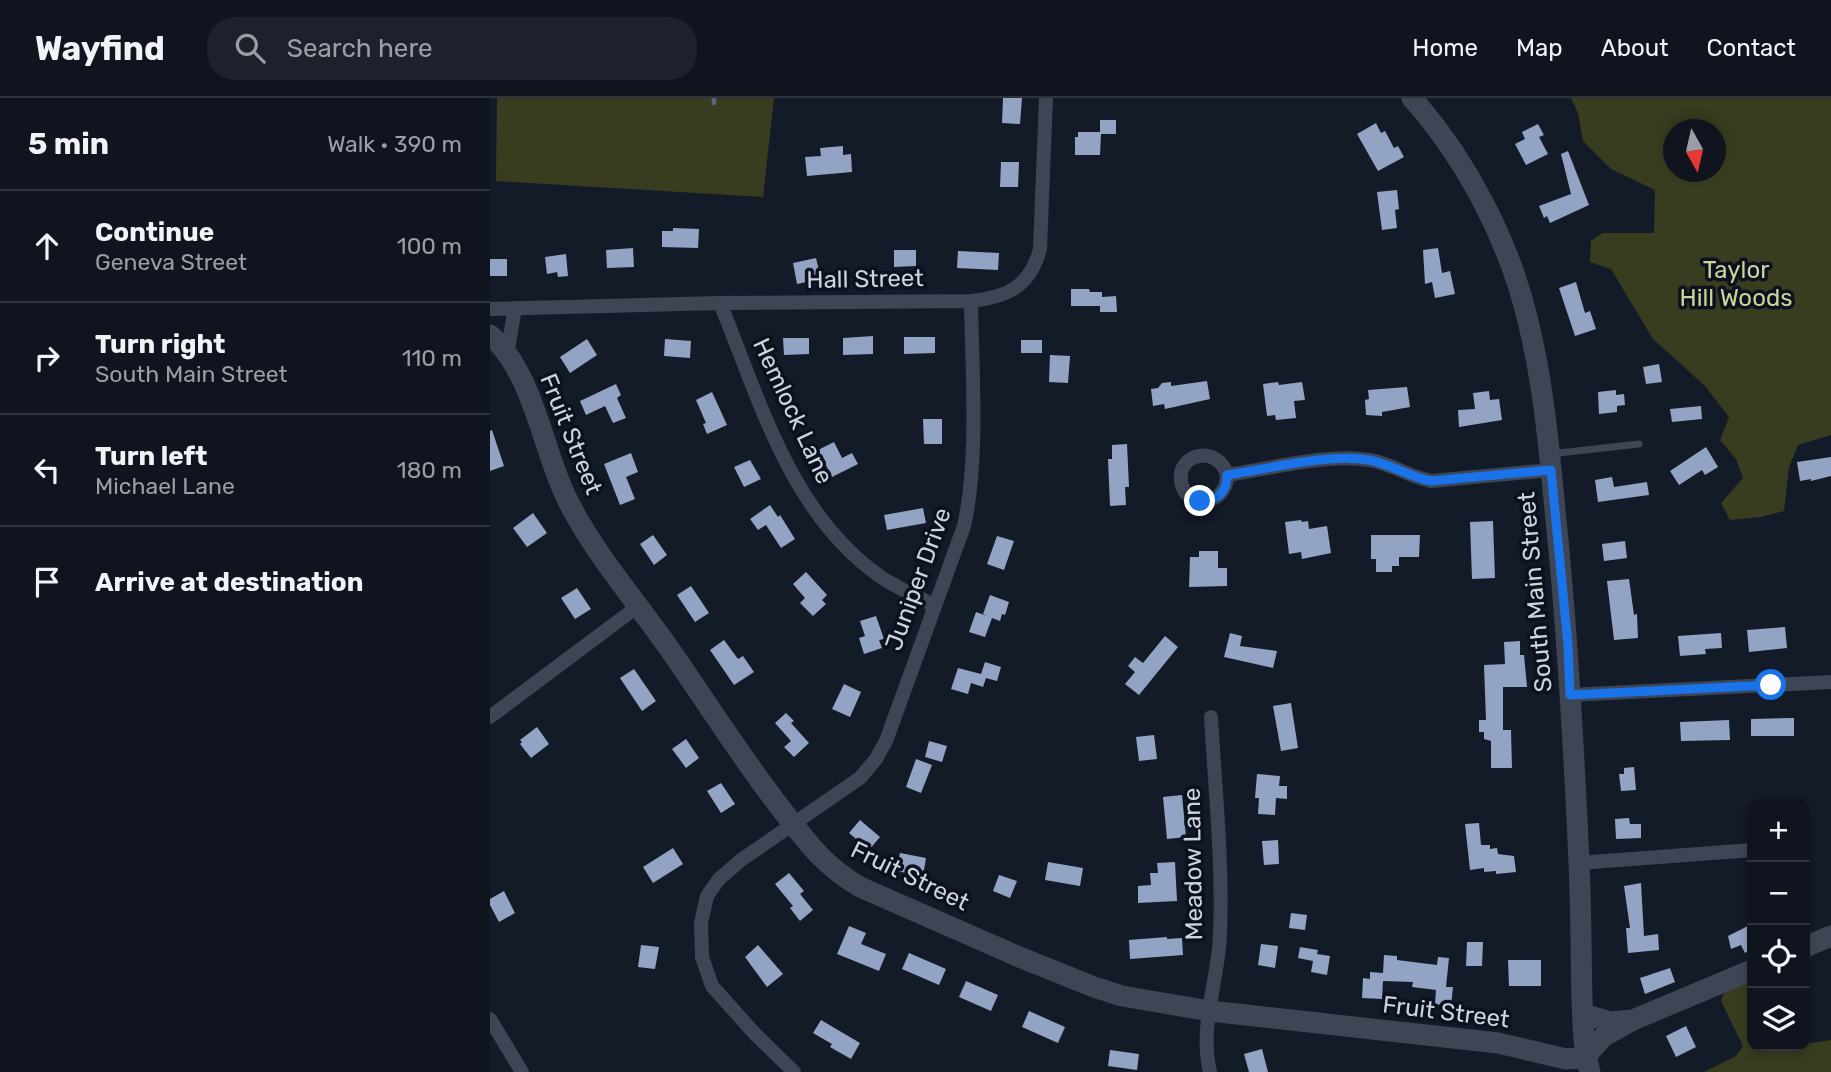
<!DOCTYPE html>
<html lang="en">
<head>
<meta charset="utf-8">
<style>
	body { margin:0; font-family:Rubik,sans-serif; background:#1d212b; color:#f1f3f6 }
	.controls { position:absolute; right:21px; bottom:21px; display:grid; overflow:hidden; border-radius:14px; box-shadow:0 4px 10px #0003 }
	.controls button { width:63px; height:63px; display:grid; place-items:center; padding:0; border:0; border-bottom:2px solid #2f333c; background:#0f141e; color:#f1f3f6; font:35px sans-serif }
	.compass { position:absolute; left:1173px; top:21px; width:63px; height:63px; border-radius:50%; background:#0f141e; box-shadow:0 4px 10px #0003; rotate:172deg }
	.stop { position:absolute; width:21px; height:21px; margin:-16px; border:5px solid #1a73e8; border-radius:50%; background:#fff }
	.stop.end { background:#1a73e8; border-color:#fff; box-shadow:0 2px 7px #0008 }
	.list { margin:0; padding:0; list-style:none }
	h2 { display:flex; justify-content:space-between; align-items:center; height:91px; margin:0; padding:0 28px; font-size:30px }
	h2 small { font-size:23px; font-weight:400; color:#9b9ea4 }
	.list li { display:grid; grid-template-columns:46px 1fr auto; gap:21px; align-items:center; box-sizing:border-box; height:112px; padding:0 28px; border-top:2px solid #2f333c }
	.list b { display:block; font-size:26px; white-space:nowrap }
	.list p { margin:0; font-size:23px; white-space:nowrap; color:#9b9ea4 }
	.list em { font-size:23px; font-style:normal; color:#9b9ea4 }
	.icon { flex:none; width:38px; height:38px; fill:none; stroke:currentColor; stroke-width:2; stroke-linecap:round; stroke-linejoin:round }
	.map { position:relative; flex:none; width:1341px; height:974px; overflow:hidden }
	header { display:flex; align-items:center; gap:42px; box-sizing:border-box; height:98px; padding:0 35px; background:#0f141e; border-bottom:2px solid #2f333c }
	header strong { font-size:33px }
	nav { display:flex; gap:38px; margin-inline-start:auto; font-size:24px }
	.search { width:490px; height:63px; background:#1d212b; display:flex; align-items:center; gap:18px; box-sizing:border-box; padding:0 24px; border-radius:28px; color:#9b9ea4; font-size:26px }
	main { display:flex }
	aside { flex:1; background:#0f141e }
	.map>svg:first-child { display:block }
</style>
</head>
<body>
<header>
<strong>Wayfind</strong>
<div class="search"><svg class="icon" aria-label="search" viewBox="0 0 24 24"><circle cx="10" cy="10" r="6"/><path d="M15 15l6 6"/></svg>Search here</div>
<nav><a>Home</a><a>Map</a><a>About</a><a>Contact</a></nav>
</header>
<main>
<aside>
<h2>5 min<small>Walk · 390 m</small></h2>
<ul class="list">
<li><svg class="icon" aria-label="ahead" viewBox="0 0 24 24"><path d="M12 20V5M6 11l6-6 6 6"/></svg><div><b>Continue</b><p>Geneva Street</p></div><em>100 m</em></li>
<li><svg class="icon" aria-label="right" viewBox="0 0 24 24"><path d="M7 20v-9h11M14 6l5 5-5 5"/></svg><div><b>Turn right</b><p>South Main Street</p></div><em>110 m</em></li>
<li><svg class="icon" aria-label="left" viewBox="0 0 24 24"><path d="M17 20v-9H6M10 6l-5 5 5 5"/></svg><div><b>Turn left</b><p>Michael Lane</p></div><em>180 m</em></li>
<li><svg class="icon" aria-label="arrive" viewBox="0 0 24 24"><path d="M6 21V4h12l-3 4 3 4H6"/></svg><div><b>Arrive at destination</b></div></li>
</ul>
</aside>
<div class="map">
<svg width="1341" height="974" viewBox="0 0 1341 974">
	<rect width="100%" height="100%" fill="#141b28"/>
	<path fill="#383d20" fill-rule="evenodd" d="M7 0H284L273 99 6 83Z
		M1081 0H1341V337L1308 347 1299 369 1294 413 1271 419 1240 422 1231 405 1253 380 1246 361 1230 342 1239 319 1215 288 1163 241 1121 171 1100 164 1101 143 1113 135H1164L1165 92 1121 71 1093 43 1088 15ZM1184 32H1226V74H1184Z
		M1262 883V948H1315V946L1341 942V974H1214L1246 958 1253 948 1231 903 1234 895Z"/>
	<g fill="none" stroke-linecap="round" stroke-linejoin="round">
		<path stroke="#566581" stroke-width="4.5" d="M224 0V5"/>
	</g>
	<path fill="#93a3c3" d="M513 0H532L530 26 512 25Z
		M610 22H626V36H611L610 57H585V39H588V34H610Z
		M886 25 891 35 895 33 904 50 908 48 914 59 888 73 867 36Z
		M1048 26 1054 37 1049 39 1058 56 1036 67 1025 46 1035 41 1032 34Z
		M353 48V57L361 56 362 74 317 78 315 59 331 58 330 50Z
		M1078 53 1099 107 1060 125 1057 118 1054 120 1049 108 1081 96 1071 56Z
		M511 64H529L528 89H510Z
		M907 92 909 111 905 112 907 130 892 132 887 94Z
		M183 130 209 131 208 150 172 149V133H183Z
		M143 150 144 169 117 170 116 152Z
		M948 150 952 175 960 173 965 196 945 200 942 184 935 186 933 152Z
		M404 152H426V168L404 169Z
		M468 153 509 155 508 172 467 170Z
		M76 156 78 178 68 179 67 174 57 176 55 159Z
		M326 160 331 181 307 186 303 165Z
		M0 161H17V178H0Z
		M1086 184 1095 215 1100 213 1106 231 1085 238 1069 190Z
		M581 191H599L600 194H612V199L626 198 627 214H610V208H581Z
		M383 238V256L353 257V240Z
		M414 239H445V255L414 256Z
		M293 240H319V256L294 257Z
		M97 241 107 257 80 275 70 259Z
		M175 241 201 243 200 260 174 258Z
		M531 242H552V255H531Z
		M560 257 580 258 578 285 559 284Z
		M1169 266 1172 284 1156 286 1153 269Z
		M717 283 720 301 675 311 674 306 663 308 661 291 668 290 672 285 681 284V288Z
		M788 284 789 287 812 284 815 302 804 303 806 320 786 322 785 317 777 318 773 286Z
		M126 286 131 297 127 300 136 320 123 325 115 308 96 317 90 303Z
		M917 289 920 309 892 314V318L876 317 875 302 879 301 878 292Z
		M1126 292V297L1134 296 1135 307 1127 308V314L1109 316 1108 294Z
		M999 293 1000 302 1009 301 1012 322 969 329 968 312 985 311 983 295Z
		M222 294 237 327 217 336 213 326 216 325 206 302Z
		M1211 308 1212 321 1182 324 1180 311Z
		M433 321H452V346H434Z
		M2 332 14 368 0 373V333Z
		M344 344 352 360 362 355 368 366 342 379 328 352Z
		M637 346 639 389H635L636 407 620 408 618 361H622V347Z
		M1216 349 1228 369 1215 377 1212 372 1189 387 1180 373Z
		M141 355 148 374 136 379 145 401 130 407 114 366Z
		M1341 359V378L1321 383V381L1310 383 1307 364Z
		M260 362 271 381 254 389 244 369Z
		M1122 379 1124 389 1157 384 1159 397 1108 404 1105 382Z
		M280 407 288 419 290 417 305 441 291 450 276 427 268 432 260 421Z
		M433 410 436 425 397 432 394 417Z
		M43 415 57 435 37 449 23 430Z
		M811 422 812 424 818 423 819 431 837 428 841 455 812 461 811 454 799 456 795 424Z
		M1003 423 1005 480 982 481 980 424Z
		M163 437 177 457 164 467 150 446Z
		M881 437H930L929 459H909V468H902V474H886V461H881Z
		M507 438 524 443 514 472 497 466Z
		M1135 443 1137 460 1114 463 1112 446Z
		M709 453H728V470H737V488L699 489 700 459H709Z
		M316 474 337 497 332 502 336 506 323 518 310 505 315 500 303 486Z
		M1139 481 1144 517 1147 516 1148 540 1124 542 1117 483Z
		M201 488 219 515 205 524 187 497Z
		M87 490 101 511 85 521 71 500Z
		M500 497 519 504 515 517 512 516 510 523 502 520 495 539 479 534 486 514 497 518 493 516Z
		M386 518 394 541 389 542 392 550 374 556 369 540 375 538 370 523Z
		M1295 529 1297 550 1259 554 1257 532Z
		M740 535 752 538 750 548 787 553 783 570 734 559Z
		M1231 535 1232 550 1215 551 1216 556 1190 558 1188 538Z
		M675 538 688 549 649 597 635 586 645 574 638 568 645 559 653 565Z
		M234 542 248 561 253 558 264 574 244 587 220 552Z
		M1030 543V557H1034L1037 589H1013V632H1021L1022 670H1001V643L994 641V634H989V622H996L994 567 1015 566 1014 544Z
		M495 564 511 569 507 583 496 580 493 589 481 585 478 596 461 591 468 570 491 576Z
		M144 571 166 603 152 613 130 580Z
		M354 586 371 594 360 619 342 611Z
		M801 605 808 650 791 653 783 608Z
		M296 615 304 623 301 625 319 645 304 659 294 649 301 643 285 625Z
		M1304 620V638H1261V621Z
		M1239 622 1240 642 1191 643 1190 624Z
		M47 629 59 646 41 660 30 646 32 644 30 642Z
		M664 637 667 661 649 663 646 639Z
		M196 641 209 660 196 670 182 651Z
		M439 643 457 648 452 664 435 659Z
		M426 661 442 667 431 695 416 689Z
		M1144 669 1146 692 1131 693 1129 676H1134V670Z
		M767 676 790 678 789 688H797V701L786 700 785 717 768 716 769 700H765Z
		M231 685 245 706 231 715 217 693Z
		M692 697 696 739 677 741 673 699Z
		M1139 720 1140 726H1151V740L1126 741 1125 721Z
		M370 722 390 739 379 752 359 735Z
		M989 725 991 747H1000V751L1007 750 1008 756 1024 758 1026 774 1006 776V773L994 774V770L980 772 975 726Z
		M788 742 789 766 774 767 772 743Z
		M183 750 193 766 163 785 153 769Z
		M410 755 436 760 433 778 406 773Z
		M558 764 593 770 590 788 555 782Z
		M685 764 687 803 648 805V788L661 787 660 775H668L667 765Z
		M299 775 314 793 310 796 323 812 310 823 300 810 303 808 285 786Z
		M509 777 527 783 520 800 503 793Z
		M1151 785 1154 838 1168 836 1169 852 1138 855 1136 830H1140L1134 788Z
		M14 793 25 815 9 824 0 807V801Z
		M801 815 817 817 815 832 799 830Z
		M1262 826V851L1255 855 1251 847 1241 851 1238 838Z
		M359 828 376 835 371 846 396 856 389 873 347 856Z
		M677 839V841L692 840 693 857 640 861 639 842Z
		M977 844H993L992 868H976Z
		M771 846 788 848 785 870 768 867Z
		M151 847 169 849 165 871 148 869Z
		M268 847 293 876 277 889 255 859Z
		M810 849 828 852 827 856 840 858 837 877 821 874 823 863 808 860Z
		M419 855 456 871 449 887 412 871Z
		M894 857 907 858V862L947 867 948 859 959 860 956 889H963L961 908 945 906 946 892 922 889 923 884 893 883 892 901 872 900 873 880 880 881V874L893 875Z
		M1018 862H1051V888H1019Z
		M1180 870 1185 884 1155 896 1150 880Z
		M476 883 508 897 501 913 469 899Z
		M539 913 575 929 568 945 532 929Z
		M331 922 370 945 361 961 340 949 342 946 323 935Z
		M1196 928 1206 949 1186 959 1176 938Z
		M772 951 778 974H759L754 956Z
		M620 952 649 956 647 972 618 968Z"/>
	<g fill="none" stroke-linecap="round" stroke-linejoin="round">
		<path stroke="#3e4655" stroke-width="7" d="M1060 356 1149 346"/>
		<path stroke="#3e4655" stroke-width="14" d="M230 205C270 302 300 416 391 479 407 490 426 498 443 507
			M0 211 230 205 481 203C517 199 540 189 550 151L556 0
			M17 257 25 210
			M737 377C729 347 687 354 691 383 695 412 737 409 737 377 779 371 838 355 879 362 901 365 919 379 941 383L1061 372
			M1080 597 1341 584
			M0 619 147 509
			M1089 765 1262 752
			M0 921 32 974
			M304 974 265 936 222 888 212 859 211 825 217 798 229 781 251 762 370 680 386 661 396 643 474 428C489 360 482 274 481 203
			M720 974C709 929 728 883 730 837 733 764 725 691 721 619"/>
		<path stroke="#3e4655" stroke-width="21" d="M922 0C977 62 1019 143 1038 223 1055 292 1060 362 1067 432 1078 542 1084 653 1089 764 1091 809 1091 855 1092 901 1093 926 1093 950 1100 974
			M0 237C43 274 52 349 76 399 104 456 147 504 183 556 219 608 253 662 292 712 318 745 333 767 370 789L527 858 604 889 632 898 720 913 1008 945 1076 961 1095 959
			M1315 849 1341 838
			M1093 916 1121 924 1143 922 1114 938 1095 959
			M1143 922 1262 872"/>
	</g>
	<g fill="none" stroke-linecap="round" stroke-linejoin="round">
		<path stroke="#1a73e8" stroke-width="9" d="M710 403C727 404 737 394 737 377 779 371 838 355 879 362 901 366 919 379 941 383L1061 372 1078 547 1080 597 1281 587"/>
	</g>
	<g text-anchor="middle" stroke-width="7" stroke-linejoin="round" paint-order="stroke">
		<g font-size="24" fill="#cad498" stroke="#0b111e">
			<text x="1246" y="180">Taylor<tspan x="1246" dy="28">Hill Woods</tspan></text>
		</g>
		<g font-size="24" fill="#ced3dd" stroke="#0b111e">
			<text transform="translate(375 181) rotate(-1)" y="8">Hall Street</text>
			<text transform="translate(303 313) rotate(65)" y="8">Hemlock Lane</text>
			<text transform="translate(81 336) rotate(68)" y="8">Fruit Street</text>
			<text transform="translate(428 481) rotate(-70)" y="8">Juniper Drive</text>
			<text transform="translate(1045 494) rotate(-95)" y="8">South Main Street</text>
			<text transform="translate(703 766) rotate(-91)" y="8">Meadow Lane</text>
			<text transform="translate(420 778) rotate(26)" y="8">Fruit Street</text>
			<text transform="translate(956 914) rotate(7)" y="8">Fruit Street</text>
		</g>
	</g>
</svg>
<div class="controls">
<button>+</button>
<button>−</button>
<button><svg class="icon" aria-label="locate" viewBox="0 0 24 24"><circle cx="12" cy="12" r="6"/><path d="M12 2v4M12 18v4M2 12h4M18 12h4"/></svg></button>
<button><svg class="icon" aria-label="layers" viewBox="0 0 24 24"><path d="M12 4l9 5-9 5-9-5zM3 14l9 5 9-5"/></svg></button>
</div>
<svg class="compass" viewBox="-18 -18 36 36"><path d="M0-13l5 13h-10z" fill="#e53935"/><path d="M0 13l5-13h-10z" fill="#9b9ea4"/></svg>
<div class="stop" style="left:1281px;top:587px"></div>
<div class="stop end" style="left:710px;top:403px"></div>
</div>
</main>
</body>
</html>
